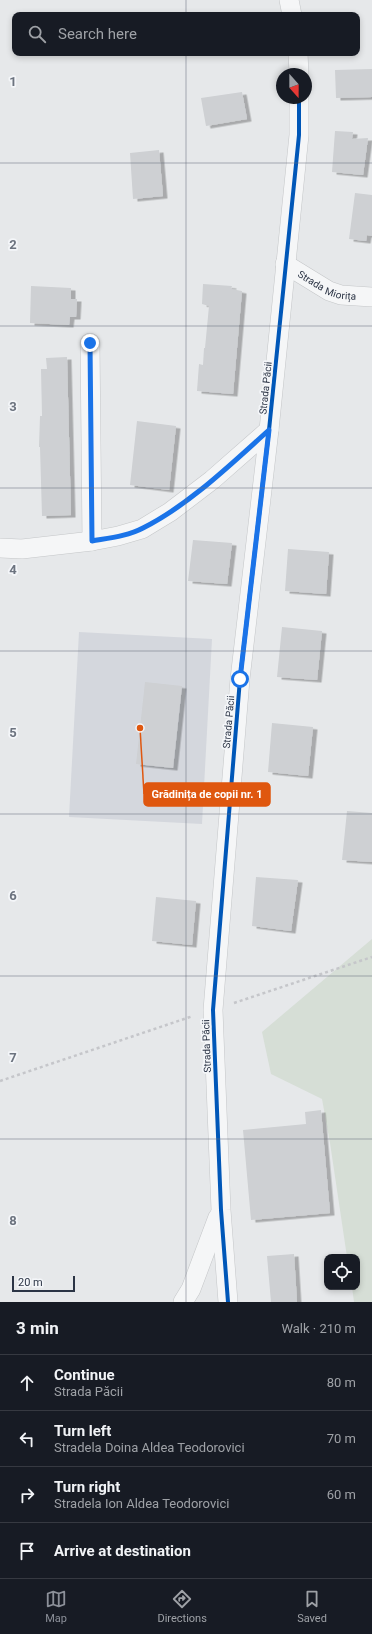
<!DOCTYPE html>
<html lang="en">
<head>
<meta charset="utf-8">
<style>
	body { margin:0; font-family:Roboto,sans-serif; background:#242831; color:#f1f3f6 }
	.controls { position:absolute; right:12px; bottom:12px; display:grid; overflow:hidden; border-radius:8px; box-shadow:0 2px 6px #0003 }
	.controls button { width:36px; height:36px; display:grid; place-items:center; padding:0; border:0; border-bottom:1px solid #363941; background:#171b24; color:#f1f3f6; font:20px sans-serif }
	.compass { position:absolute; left:276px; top:68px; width:36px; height:36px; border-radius:50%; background:#171b24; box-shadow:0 2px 6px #0003; rotate:159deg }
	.scale { position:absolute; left:12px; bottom:10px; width:63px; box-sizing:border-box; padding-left:4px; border:2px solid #2b3445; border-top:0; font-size:11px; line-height:14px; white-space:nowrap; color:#2b3445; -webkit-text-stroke:3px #f4f6f9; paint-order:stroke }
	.stop { position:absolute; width:12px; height:12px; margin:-9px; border:3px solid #1a73e8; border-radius:50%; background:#fff }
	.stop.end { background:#1a73e8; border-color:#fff; box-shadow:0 1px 4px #0008 }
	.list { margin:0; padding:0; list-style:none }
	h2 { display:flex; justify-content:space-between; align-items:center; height:52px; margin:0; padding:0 16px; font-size:17px }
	h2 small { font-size:13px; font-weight:400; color:#9ea1a6 }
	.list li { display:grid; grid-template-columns:26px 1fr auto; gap:12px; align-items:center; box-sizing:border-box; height:56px; padding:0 16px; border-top:1px solid #363941 }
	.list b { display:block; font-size:15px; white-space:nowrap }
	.list p { margin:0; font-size:13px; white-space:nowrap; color:#9ea1a6 }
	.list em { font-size:13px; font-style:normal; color:#9ea1a6 }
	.icon { flex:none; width:22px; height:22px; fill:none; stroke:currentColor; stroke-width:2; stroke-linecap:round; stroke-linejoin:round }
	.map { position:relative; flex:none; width:372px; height:1302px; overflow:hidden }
	.search { position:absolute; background:#171b24; box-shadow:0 2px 6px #0003; left:12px; right:12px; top:12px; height:44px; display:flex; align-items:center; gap:10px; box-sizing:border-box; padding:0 14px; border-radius:8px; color:#9ea1a6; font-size:15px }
	.sheet { height:276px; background:#171b24 }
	nav { display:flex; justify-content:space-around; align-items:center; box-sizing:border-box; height:56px; border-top:1px solid #363941; background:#171b24; font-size:11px; color:#9ea1a6 }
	nav a { display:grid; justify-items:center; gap:2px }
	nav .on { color:#8c9099 }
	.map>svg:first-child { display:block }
</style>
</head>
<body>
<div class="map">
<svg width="372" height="1302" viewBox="0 0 372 1302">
	<defs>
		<filter id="shadow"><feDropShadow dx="4.5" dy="2.5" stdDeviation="0" flood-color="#0004"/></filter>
	</defs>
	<rect width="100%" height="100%" fill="#e6e8ea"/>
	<path fill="#d4d7dd" d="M79 632 212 639 202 824 69 817Z"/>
	<path fill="#d6ded6" d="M372 939V1302H354L352 1287H357V1257H347L330 1143 322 1099 271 1074 262 1032Z"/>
	<path fill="#ced0d3" filter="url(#shadow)" d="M372 69V97L336 98 335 70Z
		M242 92 247 119 206 126 201 98Z
		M335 131 353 132 352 139 368 138 363 175 332 172Z
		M159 150 163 196 133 199 130 153Z
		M355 193 372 195V236L367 235 366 241 349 239Z
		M203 284 232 286 231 289 242 291 233 394 197 391 199 364 203 365 204 348H205L209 306 202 304Z
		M31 286 71 288V299H77L76 317H70L69 325 30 323Z
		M67 357 71 515 42 516 40 447H39L40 416H42L41 369H47L46 358Z
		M137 421 176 426 169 490 130 485Z
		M193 540 232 543 227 584 188 581Z
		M288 549 329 552 326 594 285 591Z
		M282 627 322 631 317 680 277 677Z
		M145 682 182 686 173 768 136 764Z
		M272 723 313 727 308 776 268 772Z
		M347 811 372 813V862L342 860Z
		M256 877 298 880 291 931 252 926Z
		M156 897 196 901 192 945 152 941Z
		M321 1110 330 1213 251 1220 243 1130 306 1124 305 1112Z
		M294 1254 297 1302H271L267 1256Z"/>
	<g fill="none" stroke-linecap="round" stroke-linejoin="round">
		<g stroke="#c4c6c8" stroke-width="20">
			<g id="street">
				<path d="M289 0 292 15"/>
				<path d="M298 53 299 74"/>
				<path id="s1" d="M285 264 329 291 341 295 372 297"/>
				<path d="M90 343 92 541"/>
				<path d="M0 548 22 549 92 541 118 536 142 529 170 512 212 480 269 430"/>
				<path d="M183 1302 191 1289 218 1217"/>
				<path d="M228 1302 221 1210 213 1010 240 679 269 430 299 135V98"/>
			</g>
		</g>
		<path stroke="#c5c6ca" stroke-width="2.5" stroke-dasharray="3 3" stroke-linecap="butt" d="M234 1003 372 957
			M0 1081 193 1016"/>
		<use href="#street" stroke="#f5f6f7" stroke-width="19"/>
		<g stroke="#f4f6f9" stroke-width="6">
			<path id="cycleway" d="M228 1302 221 1210 213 1010 240 679 269 430 299 135V98"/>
		</g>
		<use href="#cycleway" stroke="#0057b8" stroke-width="4"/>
	</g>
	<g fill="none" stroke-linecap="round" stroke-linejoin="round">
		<path stroke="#1a73e8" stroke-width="5" d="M90 343 92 541C109 538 128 536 143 528 189 505 231 464 269 430L240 679"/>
	</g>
	<path fill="none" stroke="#6c737f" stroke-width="1" stroke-opacity="0.55" d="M186 0V15M186 53V1302M0 163H372M0 326H372M0 488H372M0 651H372M0 814H372M0 976H372M0 1139H372"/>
	<g text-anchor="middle" stroke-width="3.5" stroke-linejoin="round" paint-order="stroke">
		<g font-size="10" fill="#2b3445" stroke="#f4f6f9">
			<text dy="4" stroke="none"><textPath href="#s1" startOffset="48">Strada Miorița</textPath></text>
			<text transform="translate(265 388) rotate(-84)" y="4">Strada Păcii</text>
			<text transform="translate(228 722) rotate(-85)" y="4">Strada Păcii</text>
			<text transform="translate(206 1046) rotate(-92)" y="4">Strada Păcii</text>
		</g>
	</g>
	<g font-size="13" text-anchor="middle" font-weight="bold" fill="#6c737f" stroke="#f4f6f9" stroke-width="3.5" stroke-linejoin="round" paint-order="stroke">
		<text x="13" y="86">1</text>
		<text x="13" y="249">2</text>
		<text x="13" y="411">3</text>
		<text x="13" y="574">4</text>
		<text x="13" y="737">5</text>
		<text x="13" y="900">6</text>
		<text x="13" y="1062">7</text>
		<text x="13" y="1225">8</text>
	</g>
	<path fill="none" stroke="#df570f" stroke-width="1.5" d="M140 728L144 794"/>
	<circle fill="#df570f" stroke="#f4f6f9" stroke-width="1.5" cx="140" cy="728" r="4"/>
	<rect fill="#df570f" stroke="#df570f" stroke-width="1.5" x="144" y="783" width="126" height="23" rx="4"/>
	<g font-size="11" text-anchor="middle" font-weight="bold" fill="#fff">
		<text x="207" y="798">Grădinița de copii nr. 1</text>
	</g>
</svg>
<div class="controls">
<button><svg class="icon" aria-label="locate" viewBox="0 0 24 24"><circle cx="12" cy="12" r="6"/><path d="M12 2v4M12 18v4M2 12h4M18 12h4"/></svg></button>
</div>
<svg class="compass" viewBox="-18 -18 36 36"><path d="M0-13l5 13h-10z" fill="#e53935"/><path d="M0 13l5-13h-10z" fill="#9ea1a6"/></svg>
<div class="scale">20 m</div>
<div class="stop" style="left:240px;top:679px"></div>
<div class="stop end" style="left:90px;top:343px"></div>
<div class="search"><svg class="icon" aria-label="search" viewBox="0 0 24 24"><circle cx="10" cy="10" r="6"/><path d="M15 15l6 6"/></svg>Search here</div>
</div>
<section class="sheet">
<h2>3 min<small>Walk · 210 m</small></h2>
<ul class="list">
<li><svg class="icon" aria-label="ahead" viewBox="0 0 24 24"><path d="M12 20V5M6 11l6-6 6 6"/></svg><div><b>Continue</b><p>Strada Păcii</p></div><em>80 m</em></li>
<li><svg class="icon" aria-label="left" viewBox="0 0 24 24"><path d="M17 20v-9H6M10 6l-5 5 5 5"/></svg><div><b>Turn left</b><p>Stradela Doina Aldea Teodorovici</p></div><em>70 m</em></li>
<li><svg class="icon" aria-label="right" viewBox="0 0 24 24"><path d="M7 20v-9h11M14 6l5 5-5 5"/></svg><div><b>Turn right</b><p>Stradela Ion Aldea Teodorovici</p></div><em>60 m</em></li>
<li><svg class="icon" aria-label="arrive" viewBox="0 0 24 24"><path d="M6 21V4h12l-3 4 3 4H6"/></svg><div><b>Arrive at destination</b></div></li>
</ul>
</section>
<nav>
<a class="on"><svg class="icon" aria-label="map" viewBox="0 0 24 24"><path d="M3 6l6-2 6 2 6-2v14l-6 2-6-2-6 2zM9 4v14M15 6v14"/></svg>Map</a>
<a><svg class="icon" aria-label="directions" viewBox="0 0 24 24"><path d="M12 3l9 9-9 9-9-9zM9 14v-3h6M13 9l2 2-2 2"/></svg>Directions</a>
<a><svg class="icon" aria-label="saved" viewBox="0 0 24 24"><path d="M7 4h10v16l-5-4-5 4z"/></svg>Saved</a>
</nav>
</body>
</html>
